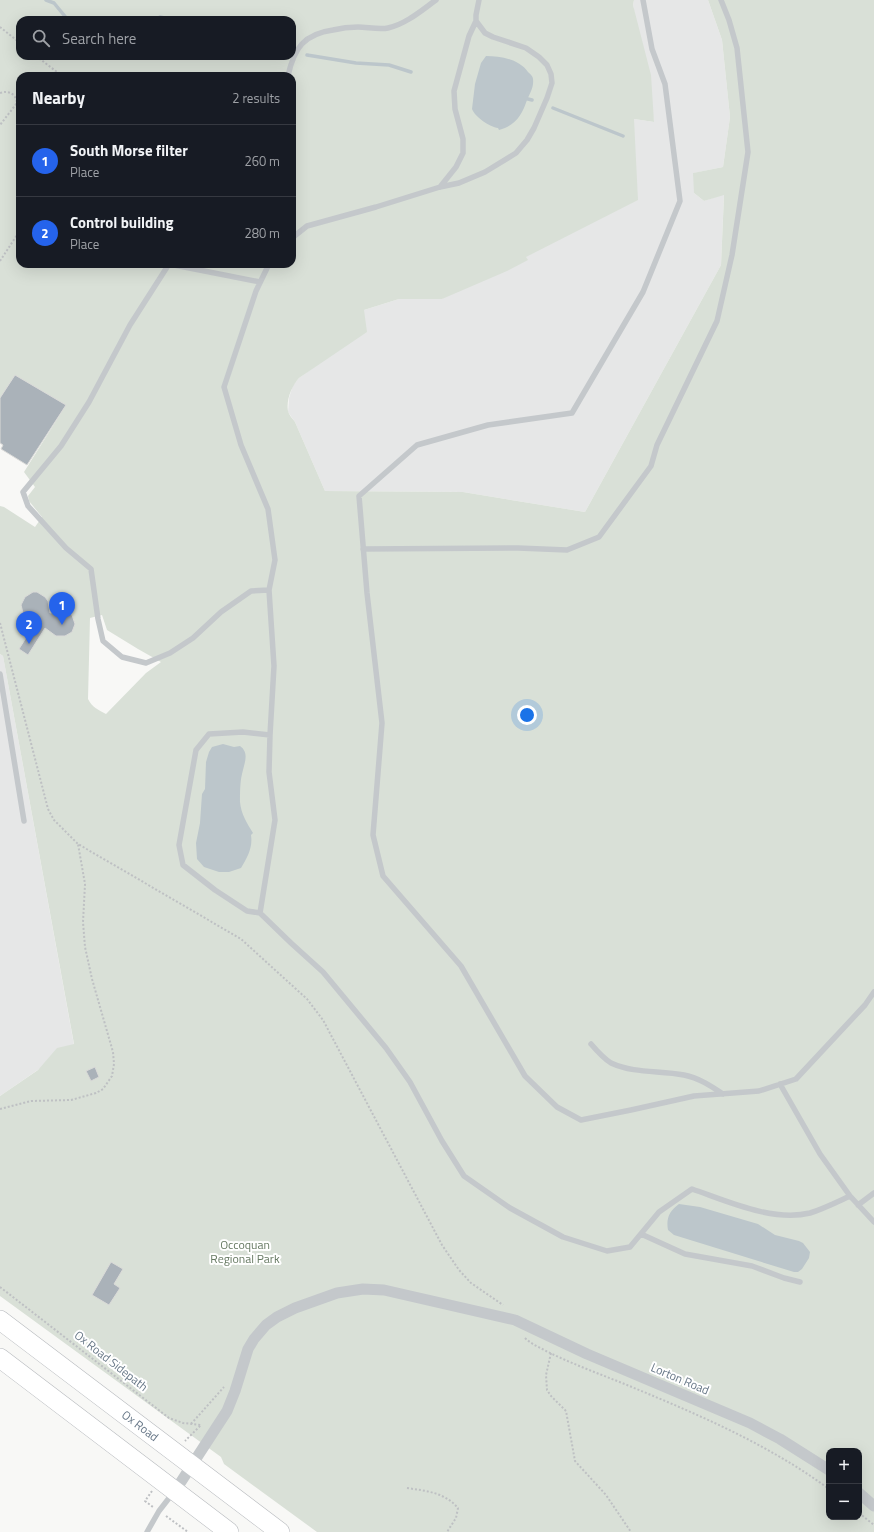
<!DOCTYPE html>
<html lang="en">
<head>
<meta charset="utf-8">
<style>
	body { margin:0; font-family:"Titillium Web",sans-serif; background:#20242c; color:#f1f3f6 }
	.controls { position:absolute; right:12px; bottom:12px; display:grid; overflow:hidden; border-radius:8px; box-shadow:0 4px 16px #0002 }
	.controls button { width:36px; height:36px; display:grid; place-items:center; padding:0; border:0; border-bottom:1px solid #363941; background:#171b24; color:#f1f3f6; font:20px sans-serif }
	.you { position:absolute; left:527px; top:715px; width:14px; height:14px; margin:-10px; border:3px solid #fff; border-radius:50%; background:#1a73e8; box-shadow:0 0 0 6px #1a73e833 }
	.badge { display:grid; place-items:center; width:26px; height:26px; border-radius:50%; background:#2563eb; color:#fff; font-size:13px; font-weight:700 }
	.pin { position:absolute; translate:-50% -33px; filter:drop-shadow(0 1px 2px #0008) }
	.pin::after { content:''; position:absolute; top:21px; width:14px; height:12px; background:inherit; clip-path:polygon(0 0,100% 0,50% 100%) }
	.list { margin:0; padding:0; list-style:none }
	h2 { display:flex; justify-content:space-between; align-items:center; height:52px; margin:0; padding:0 16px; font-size:17px }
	h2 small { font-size:13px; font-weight:400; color:#9ea1a6 }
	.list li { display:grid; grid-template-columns:26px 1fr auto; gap:12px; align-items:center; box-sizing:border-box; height:72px; padding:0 16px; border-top:1px solid #363941 }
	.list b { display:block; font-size:15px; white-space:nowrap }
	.list p { margin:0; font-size:13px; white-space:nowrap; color:#9ea1a6 }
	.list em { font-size:13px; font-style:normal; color:#9ea1a6 }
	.icon { flex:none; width:22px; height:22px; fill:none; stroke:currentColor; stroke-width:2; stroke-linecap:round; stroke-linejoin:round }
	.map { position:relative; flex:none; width:874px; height:1532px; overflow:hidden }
	.search { position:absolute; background:#171b24; box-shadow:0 4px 16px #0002; left:16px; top:16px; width:280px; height:44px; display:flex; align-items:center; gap:10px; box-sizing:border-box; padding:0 14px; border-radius:12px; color:#9ea1a6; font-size:15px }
	.panel { position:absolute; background:#171b24; box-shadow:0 4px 16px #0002; left:16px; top:72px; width:280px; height:196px; border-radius:12px }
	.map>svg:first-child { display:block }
</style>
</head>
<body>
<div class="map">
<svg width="874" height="1532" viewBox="0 0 874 1532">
	<rect width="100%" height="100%" fill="#f8f8f6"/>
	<path fill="#e6e7e7" d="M634 0H708L722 40 730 117 723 167 694 173V193L704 201 724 194 721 265 585 512 463 492 325 491 295 422 288 412 289 398 293 385 299 378 321 362 364 310 399 299H442L634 119 654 122 633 5Z
		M0 654 3 656 74 1045 0 1096Z"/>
	<path fill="#d9e0d7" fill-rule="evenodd" d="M0 0H634L633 5 651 75 654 122 634 119 638 200 526 257 528 260 507 271 442 299H399L364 310 367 332 299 378C292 386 286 399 288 411 289 415 293 419 295 422L325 491 463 492 585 512 721 265 724 195 704 201 694 193 693 173 723 167 730 117 722 40 708 0H874V1532H317L224 1464 221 1457 0 1296V1096L38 1070 57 1048 74 1044 3 656 0 654V506L4 507 35 527 42 517 29 501 28 496 35 487 24 472 66 405 15 375 0 398ZM20 20H292V56H20ZM20 76H292V264H20ZM102 615 107 630 138 649 161 662 146 673 106 714C98 710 92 707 88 699L90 618ZM829 1451H859V1517H829Z"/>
	<path fill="#bcc6cb" d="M486 56C500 56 519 59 528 72 530 74 533 76 533 79 534 87 530 93 527 100 522 115 515 126 499 130L498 128C490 127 475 117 472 109L475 84 481 63Z
		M223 744 234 747 240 746C250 753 244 764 242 774 240 782 240 793 240 802 241 814 247 823 253 833L251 835C253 848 247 858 241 868L229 872H219L204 867 197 859 196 843 200 823 202 794 205 789 206 762 209 752 212 747Z
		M679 1204 700 1207 758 1224 775 1235 799 1241 803 1243 810 1252 809 1258 802 1269 798 1272H794L674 1235 668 1230C666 1219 669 1211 679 1204Z"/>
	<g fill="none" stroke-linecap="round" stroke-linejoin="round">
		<path stroke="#bcc6cb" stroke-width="3.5" d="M46 0 54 3 68 20
			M154 20 160 17 174 20
			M307 55 356 63 389 65 411 72
			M116 56 118 57 124 56
			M524 98 532 100
			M553 108 623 136"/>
	</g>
	<path fill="#aab2b9" stroke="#dadad8" d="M15 375 66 405 27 465 1 449 3 445 0 443V398Z
		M33 592H37L45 597 48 601 50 613 65 611 72 615 75 624 72 632 65 636H56L45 628 28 655 19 649 36 622 23 613 21 605 25 597Z
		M95 1067 99 1077 91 1081 86 1071Z
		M111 1262 123 1269 114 1284 120 1288 109 1305 92 1295Z"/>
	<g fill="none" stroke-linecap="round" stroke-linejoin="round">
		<g stroke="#b7babe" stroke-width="20">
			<path id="highway" d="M0 1320 280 1532
				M0 1358 229 1532"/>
		</g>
		<path stroke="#bec0c3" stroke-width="2" stroke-dasharray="2 2" stroke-linecap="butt" d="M0 27 20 43
			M36 56 57 72 67 76
			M0 93C9 90 16 94 17 103L0 125
			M0 261 17 235 20 217
			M0 623 48 809 54 820 78 844 241 939 307 999 323 1020 442 1245 459 1270 471 1283 503 1305
			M0 1109 31 1101 71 1100 96 1093 103 1089 112 1076 114 1064 113 1052 92 979 85 947 83 922 85 884 78 844
			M0 1287 169 1418 183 1423 201 1425 185 1441
			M525 1338C531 1344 539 1347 546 1351 572 1364 600 1374 627 1385 697 1414 768 1444 829 1489
			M551 1353 546 1375 547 1390 551 1396 566 1411 575 1461 606 1495 631 1532
			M191 1424 224 1387
			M407 1488C426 1491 444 1492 458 1508L456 1518 447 1532
			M152 1491 145 1501 153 1507
			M859 1513 874 1525
			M166 1516 188 1532"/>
		<path stroke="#c4c8cb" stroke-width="5.5" d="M643 0 652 49 665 84 680 201 643 292 572 413 488 425 417 445 359 496 367 593 382 723 373 835 383 876 461 966 525 1076 557 1107 581 1120 631 1110 694 1096 759 1091 796 1079 865 1005 874 992
			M288 76C294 48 304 34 333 30 341 28 349 27 358 27 367 27 379 30 388 28 406 24 422 10 436 0
			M440 187 456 167 463 153V139L455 109 454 91 469 36 476 21
			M292 238 307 226 376 207 440 187 459 183 485 172 516 153 527 140 534 128 547 98 552 83 551 74 547 65 539 57 526 48 493 37 485 33 476 21V15L479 0
			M169 264 130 325 89 402 61 446 23 492 28 506 66 548 91 569 98 619 103 641 122 657 146 663 170 653 193 638 221 612 251 591 269 590 275 560 268 509 241 445 224 387 256 291 269 264
			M169 264 260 282
			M363 549 518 548 567 550 599 537 651 466 657 445 717 321 732 255 748 152 737 48 729 20 721 0
			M269 590 274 666 270 735 243 732 209 734 196 750 179 845 183 865 215 890 247 911 260 913 275 820 269 772 270 735
			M0 674 24 821
			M260 913 291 943 323 972 386 1048 410 1082 442 1141 464 1176 510 1208 563 1237 607 1251 630 1247 659 1212 692 1189C727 1201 772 1222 810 1213 823 1209 837 1202 850 1196
			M591 1044C597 1051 603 1058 611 1063 635 1074 660 1070 684 1075 699 1078 711 1086 723 1094
			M780 1084 820 1154 850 1196 874 1222
			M858 1205 874 1193
			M641 1234 685 1254 752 1266 784 1278 800 1282
			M147 1532 159 1511 173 1493"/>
		<path stroke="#c4c8cb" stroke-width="11" d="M175 1491 227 1411 235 1391 248 1349 254 1339 266 1325 277 1317 295 1308 337 1293 363 1289 384 1290 515 1320 587 1354 750 1423 780 1439 829 1470
			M859 1493 874 1506"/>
		<use href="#highway" stroke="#fff" stroke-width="19"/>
	</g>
	<g text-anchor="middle" stroke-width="4" stroke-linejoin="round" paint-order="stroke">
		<g font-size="12" fill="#667962" stroke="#fff">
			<text x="245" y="1249">Occoquan<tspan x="245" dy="14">Regional Park</tspan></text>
		</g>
		<g font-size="12" fill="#677787" stroke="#fff">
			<text transform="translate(111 1361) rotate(38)" y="4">Ox Road Sidepath</text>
			<text transform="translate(680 1379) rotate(23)" y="4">Lorton Road</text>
			<text transform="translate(140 1426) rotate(37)" y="4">Ox Road</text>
		</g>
	</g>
</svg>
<div class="controls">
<button>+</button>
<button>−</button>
</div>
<div class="you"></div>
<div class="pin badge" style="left:62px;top:625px">1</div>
<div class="pin badge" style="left:29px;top:644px">2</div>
<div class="search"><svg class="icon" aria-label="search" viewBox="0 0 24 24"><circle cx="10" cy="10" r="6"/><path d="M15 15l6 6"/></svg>Search here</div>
<section class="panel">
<h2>Nearby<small>2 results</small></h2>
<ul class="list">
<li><span class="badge">1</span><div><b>South Morse filter</b><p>Place</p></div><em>260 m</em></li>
<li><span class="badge">2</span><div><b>Control building</b><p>Place</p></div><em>280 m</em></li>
</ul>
</section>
</div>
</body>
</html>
